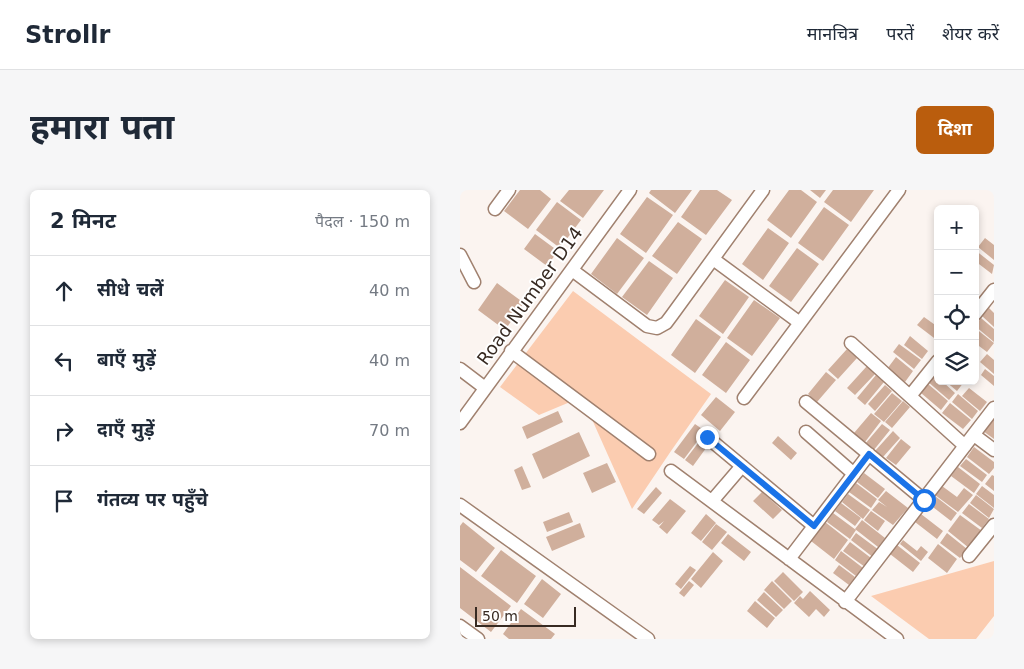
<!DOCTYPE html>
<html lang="hi">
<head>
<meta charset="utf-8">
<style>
	body { margin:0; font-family:"DejaVu Sans","Noto Sans Devanagari",sans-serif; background:#f6f6f7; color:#1f2937 }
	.controls { position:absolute; right:15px; top:15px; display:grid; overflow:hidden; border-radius:8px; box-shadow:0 2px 8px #0003 }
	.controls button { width:45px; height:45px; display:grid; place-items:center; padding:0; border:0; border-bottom:1px solid #e0e1e3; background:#fff; color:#1f2937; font:25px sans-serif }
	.scale { position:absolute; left:15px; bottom:12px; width:101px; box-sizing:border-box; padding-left:5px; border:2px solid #372a22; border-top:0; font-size:14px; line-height:18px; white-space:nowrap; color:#372a22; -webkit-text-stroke:4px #fff; paint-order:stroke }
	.stop { position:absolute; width:15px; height:15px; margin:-11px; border:4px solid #1a73e8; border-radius:50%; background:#fff }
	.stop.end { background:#1a73e8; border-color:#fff; box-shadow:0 1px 5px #0008 }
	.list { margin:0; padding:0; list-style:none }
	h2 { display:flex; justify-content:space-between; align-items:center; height:65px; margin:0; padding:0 20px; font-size:21px }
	h2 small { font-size:16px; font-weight:400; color:#747a83 }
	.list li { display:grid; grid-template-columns:32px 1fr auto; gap:15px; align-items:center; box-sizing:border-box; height:70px; padding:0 20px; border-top:1px solid #e0e1e3 }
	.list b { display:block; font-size:19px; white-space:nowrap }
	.list em { font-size:16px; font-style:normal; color:#747a83 }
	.icon { flex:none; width:28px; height:28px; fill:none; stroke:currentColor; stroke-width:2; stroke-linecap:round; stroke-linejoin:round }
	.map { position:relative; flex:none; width:534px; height:449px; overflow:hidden; border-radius:8px }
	header { display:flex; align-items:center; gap:30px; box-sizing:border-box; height:70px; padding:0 25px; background:#fff; border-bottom:1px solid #e0e1e3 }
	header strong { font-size:24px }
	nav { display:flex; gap:28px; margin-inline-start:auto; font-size:18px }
	.intro { display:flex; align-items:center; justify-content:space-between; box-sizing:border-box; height:120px; padding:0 30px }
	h1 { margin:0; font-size:35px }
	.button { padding:12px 22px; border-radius:8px; background:#ba5d0d; color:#fff; font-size:18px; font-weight:700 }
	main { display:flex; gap:30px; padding:0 30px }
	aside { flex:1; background:#fff; border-radius:8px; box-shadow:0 2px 8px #0003 }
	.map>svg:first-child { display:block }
</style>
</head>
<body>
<header>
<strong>Strollr</strong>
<nav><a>मानचित्र</a><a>परतें</a><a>शेयर करें</a></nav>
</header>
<div class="intro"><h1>हमारा पता</h1><a class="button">दिशा</a></div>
<main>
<aside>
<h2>2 मिनट<small>पैदल · 150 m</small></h2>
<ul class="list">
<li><svg class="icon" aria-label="ahead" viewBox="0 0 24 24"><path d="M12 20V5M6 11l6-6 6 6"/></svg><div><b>सीधे चलें</b></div><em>40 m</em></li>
<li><svg class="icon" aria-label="left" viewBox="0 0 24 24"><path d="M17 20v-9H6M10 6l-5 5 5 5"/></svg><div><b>बाएँ मुड़ें</b></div><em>40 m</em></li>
<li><svg class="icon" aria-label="right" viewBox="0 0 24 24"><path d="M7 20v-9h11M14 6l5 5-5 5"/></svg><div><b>दाएँ मुड़ें</b></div><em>70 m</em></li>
<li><svg class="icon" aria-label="arrive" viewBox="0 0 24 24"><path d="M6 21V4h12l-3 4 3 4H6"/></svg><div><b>गंतव्य पर पहुँचे</b></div></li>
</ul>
</aside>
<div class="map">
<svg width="534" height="449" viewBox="0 0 534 449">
	<rect width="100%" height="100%" fill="#fbf4f0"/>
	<path fill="#fbccb0" d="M113 101 251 204 211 261 172 319 122 207 79 225 40 197Z
		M534 371V426L516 449H469L411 406Z"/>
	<path fill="#d0af9c" d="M60 0H80L91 9 68 39 44 21Z
		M109 0H144L123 28 100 11Z
		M191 0H232L215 23 189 3Z
		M240 0H257L272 10 246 45 221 27Z
		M329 0H341L357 12 331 48 307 30Z
		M350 0H366L360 8Z
		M373 0H414L391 32 364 12Z
		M187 7 213 25 186 63 160 44Z
		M97 12 121 30 100 58 76 40Z
		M364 17 389 35 363 71 338 53Z
		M218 32 242 49 217 84 192 66Z
		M308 38 329 53 303 90 282 74Z
		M75 44 98 61 87 76 64 59Z
		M157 48 184 68 157 104 131 84Z
		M525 48 534 55V70L518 57Z
		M337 58 359 74 331 112 309 96Z
		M515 60 534 75 532 84 515 71Z
		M189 71 213 88 187 125 162 107Z
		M265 90 289 107 263 144 239 126Z
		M37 93 64 113 45 140 18 120Z
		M294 110 320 128 292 166 267 148Z
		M529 118 534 123V137L522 126Z
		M464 127 478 137V151L457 135Z
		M521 128 534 139V152L515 136Z
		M236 129 261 147 235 183 211 165Z
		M515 138 534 153 527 162 515 153Z
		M450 146 468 161 462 169 444 155Z
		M266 152 290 170 266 203 242 185Z
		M439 154 461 170 454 179 433 162Z
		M387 159 397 168 378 189 368 180Z
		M527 164 534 170V184L520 172Z
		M436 167 453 181 445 192 427 179Z
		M407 176 415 184 395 205 387 198Z
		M525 179 534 186V196L521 185Z
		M366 182 376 190 357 212 348 204Z
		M473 184 478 188V191H482L495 203 489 210 467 191Z
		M416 185 424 192 405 215 397 208Z
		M485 191H502L504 192 497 201Z
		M468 194 488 211 481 220 461 203Z
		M425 195 432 201 415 221 408 214Z
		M509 198 527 212 520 221 502 206Z
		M432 203 442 211 424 232 414 224Z
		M498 204 518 221 512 229 492 212Z
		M256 207 275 222 260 241 241 225Z
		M443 211 450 217 432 238 425 232Z
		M490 213 511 230 503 239 482 223Z
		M98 221 103 232 67 249 62 237Z
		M411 223 421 231 405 252 394 243Z
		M534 227V249L523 241Z
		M235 234 245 241 224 269 214 262Z
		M422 234 430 240 413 261 405 254Z
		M433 241 440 248 423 267 415 261Z
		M119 242 130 266 83 289 72 264Z
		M318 246 337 263 331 270 312 253Z
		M242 248 249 254 233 276 225 270Z
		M441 249 451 257 436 275 426 268Z
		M514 257 534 272V278L529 284 507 267Z
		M506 269 527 285 522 292 500 276Z
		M147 273 156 292 132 303 123 283Z
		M62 276 71 297 62 300 54 280Z
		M498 277 520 294 514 303 491 286Z
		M404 283 425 299 418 308 397 292Z
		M532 285 534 286V301L525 294Z
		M396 293 417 309 411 318 389 302Z
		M482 296 497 307 504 298 513 305 498 322 475 305Z
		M522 296 534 305V318L516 304Z
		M196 297 202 303 184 324 177 319Z
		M426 301 448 318 433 335 412 320 419 312 427 317 418 310Z
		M302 302 322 320 313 329 293 311Z
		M388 304 410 320 403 329 382 312Z
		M516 305 534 319 529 328 510 313Z
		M475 306 497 323 491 331 469 314Z
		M210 309 226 321 207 344 199 337 204 331 199 335 192 330Z
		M381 313 401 328 395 336 375 321Z
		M509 314 529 329 522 338 502 323Z
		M411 321 425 331 418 341 404 330Z
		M109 322 113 332 87 342 83 332Z
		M373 323 396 340 390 349 367 332Z
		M246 324 256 333 241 351 231 343Z
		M461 324 483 341 477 349 455 332Z
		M500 325 522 341 509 358 488 341Z
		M402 330 425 348 418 357 395 339Z
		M3 332 35 358 16 382 0 370V336Z
		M365 332 388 350 374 369 351 351Z
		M120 333 125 347 92 361 86 347Z
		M256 334 267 342 252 360 242 352Z
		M396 343 419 360 414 368 391 350Z
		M487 343 507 359 500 368 480 353Z
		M268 344 291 362 284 371 261 353Z
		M443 350 457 361 461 356 468 362 461 371 440 354Z
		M390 352 411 368 405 377 383 361Z
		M478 354 497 369 487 383 468 368Z
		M437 355 460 373 453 382 430 364Z
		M41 360 76 386 57 413 21 386Z
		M381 361 403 378 396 386 375 370Z
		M253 362 263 371 241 398 231 389Z
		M379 375 395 387 389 395 373 383Z
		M230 376 236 380 221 399 215 394Z
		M0 377 51 416 31 442 0 418Z
		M323 382 343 402 334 411 314 391Z
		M82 389 101 404 83 428 64 414Z
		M229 391 234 395 224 407 219 403Z
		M312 391 332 411 324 419 304 400Z
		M350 401 370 420 364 427 356 419 349 427 334 413 340 406 343 409Z
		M304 402 323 420 316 427 297 410Z
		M295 411 315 428 307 438 287 421Z
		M61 419 95 444 91 449H49L43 444Z"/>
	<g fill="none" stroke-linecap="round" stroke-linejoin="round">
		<g stroke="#a0816f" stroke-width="15">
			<path id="street" d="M35 19 49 0
				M0 65 14 92
				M253 69 340 133
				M112 80 187 136 197 138 206 133 212 125 303 0
				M515 124 534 100
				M391 153 505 256
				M51 161 189 264
				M0 179 25 198
				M450 206 478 171
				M284 208 439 0
				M346 212 464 310
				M0 233 170 0
				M346 242 394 284
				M514 245 534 260
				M247 247 354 336
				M211 281 437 449
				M252 311 282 276
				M0 315 188 449
				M509 366 534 335
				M329 369 409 264
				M385 412 534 218
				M0 436 18 449"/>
		</g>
		<use href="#street" stroke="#fff" stroke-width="12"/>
	</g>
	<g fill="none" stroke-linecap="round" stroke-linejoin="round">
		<path stroke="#1a73e8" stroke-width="6" d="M247 247 354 336 409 264 464 310"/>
	</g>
	<g text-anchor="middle" stroke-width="4" stroke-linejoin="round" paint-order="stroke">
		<g font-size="18" fill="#372a22" stroke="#fff">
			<text transform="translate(70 106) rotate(-54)" y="6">Road Number D14</text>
		</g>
	</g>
</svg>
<div class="controls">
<button>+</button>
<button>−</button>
<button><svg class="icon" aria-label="locate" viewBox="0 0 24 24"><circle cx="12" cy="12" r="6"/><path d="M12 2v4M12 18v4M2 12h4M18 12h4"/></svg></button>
<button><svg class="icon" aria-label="layers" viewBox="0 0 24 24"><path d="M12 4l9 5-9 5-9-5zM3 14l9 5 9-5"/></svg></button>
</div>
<div class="scale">50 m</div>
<div class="stop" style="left:464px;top:310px"></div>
<div class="stop end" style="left:247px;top:247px"></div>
</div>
</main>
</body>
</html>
